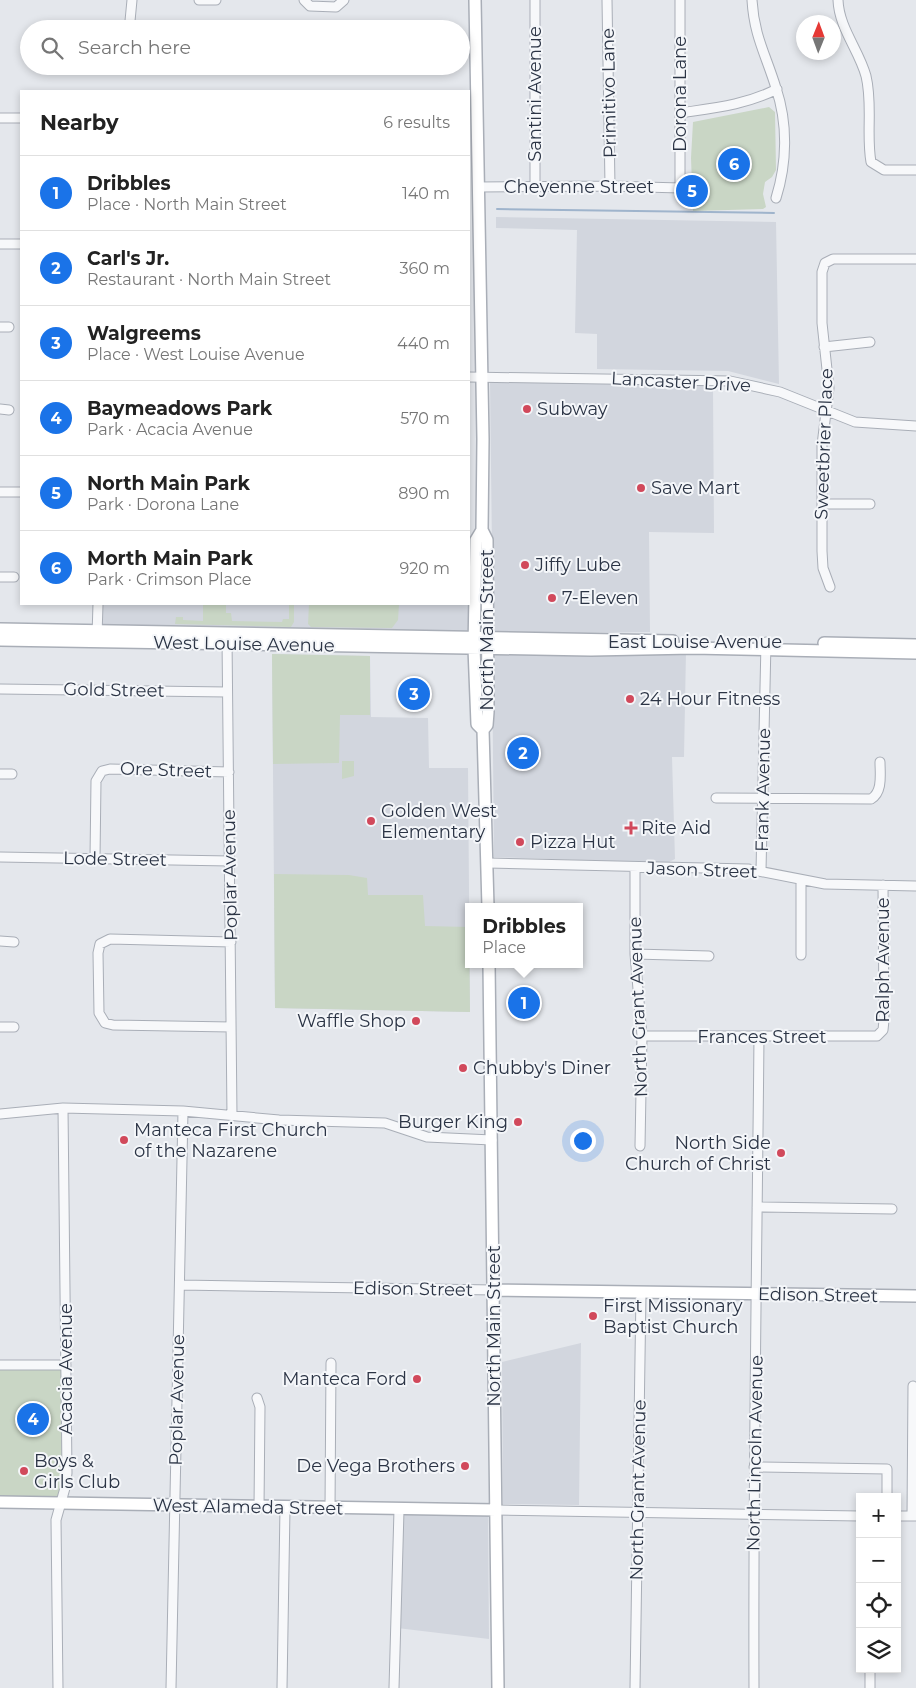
<!DOCTYPE html>
<html lang="en">
<head>
<meta charset="utf-8">
<style>
	body { margin:0; font-family:Montserrat,sans-serif; background:#f6f6f6; color:#222 }
	.controls { position:absolute; right:15px; bottom:15px; display:grid; overflow:hidden; border-radius:0px; box-shadow:0 2px 8px #0003 }
	.controls button { width:45px; height:45px; display:grid; place-items:center; padding:0; border:0; border-bottom:1px solid #e0e0e0; background:#fff; color:#222; font:25px sans-serif }
	.compass { position:absolute; left:796px; top:15px; width:45px; height:45px; border-radius:50%; background:#fff; box-shadow:0 2px 8px #0003; rotate:1deg }
	.you { position:absolute; left:582px; top:1140px; width:18px; height:18px; margin:-12px; border:4px solid #fff; border-radius:50%; background:#1a73e8; box-shadow:0 0 0 8px #1a73e833 }
	.badge { display:grid; place-items:center; width:32px; height:32px; border-radius:50%; background:#1a73e8; color:#fff; font-size:16px; font-weight:700 }
	.pin { position:absolute; translate:-50% -50%; border:2px solid #fff; box-shadow:0 1px 5px #0006 }
	.popup { position:absolute; left:465px; top:903px; width:118px; height:65px; box-sizing:border-box; display:grid; place-content:center; border-radius:0px; background:#fff; filter:drop-shadow(0 1px 4px #0005); font-size:16px; white-space:nowrap; color:#767676 }
	.popup b { font-size:19px; color:#222 }
	.popup::after { content:''; position:absolute; left:50%; top:100%; margin-left:-10px; border:10px solid transparent; border-top-color:#fff }
	.list { margin:0; padding:0; list-style:none }
	h2 { display:flex; justify-content:space-between; align-items:center; height:65px; margin:0; padding:0 20px; font-size:21px }
	h2 small { font-size:16px; font-weight:400; color:#767676 }
	.list li { display:grid; grid-template-columns:32px 1fr auto; gap:15px; align-items:center; box-sizing:border-box; height:75px; padding:0 20px; border-top:1px solid #e0e0e0 }
	.list b { display:block; font-size:19px; white-space:nowrap }
	.list p { margin:0; font-size:16px; white-space:nowrap; color:#767676 }
	.list em { font-size:16px; font-style:normal; color:#767676 }
	.icon { flex:none; width:28px; height:28px; fill:none; stroke:currentColor; stroke-width:2; stroke-linecap:round; stroke-linejoin:round }
	.map { position:relative; flex:none; width:916px; height:1688px; overflow:hidden }
	.search { position:absolute; background:#fff; box-shadow:0 2px 8px #0003; left:20px; top:20px; width:450px; height:55px; display:flex; align-items:center; gap:12px; box-sizing:border-box; padding:0 18px; border-radius:28px; color:#767676; font-size:19px }
	.panel { position:absolute; background:#fff; box-shadow:0 2px 8px #0003; left:20px; top:90px; width:450px; height:515px; border-radius:0px }
	.map>svg:first-child { display:block }
</style>
</head>
<body>
<div class="map">
<svg width="916" height="1688" viewBox="0 0 916 1688">
	<rect width="100%" height="100%" fill="#e4e7ec"/>
	<path fill="#d2d6de" d="M496 217 776 222 779 384 728 371 597 369V334L575 333 577 230 496 228Z
		M490 381 701 385 713 389 714 533 649 532 650 632 493 634Z
		M469 505 470 633 102 627 103 604H469Z
		M686 651 684 757H672L675 859 667 863 494 857 492 652Z
		M272 654 370 656 371 717 428 718 429 768H468L470 1012 275 1008Z
		M581 1343 579 1505 503 1504 502 1362Z
		M403 1515 488 1516 489 1639 397 1628Z"/>
	<path fill="#c9d6c5" d="M769 107 775 112 776 170 772 177 765 182 763 194 766 207 763 209 693 211 691 158 693 122Z
		M203 604H226V613H231L232 621 282 622 283 619H289V604H294V622L291 627 175 624 176 617H183V620L203 621Z
		M309 604H399L398 620 392 628 311 627 308 624Z
		M272 654 370 656V715H340L339 763 273 764Z
		M342 761H354V776L342 779Z
		M274 874 349 875 367 878 368 895H423L425 926 469 927 470 1012 275 1008Z
		M0 1365H66L67 1473 60 1503 0 1502Z"/>
	<g fill="none" stroke-linecap="round" stroke-linejoin="round">
		<path stroke="#9fb4cc" stroke-width="2" d="M497 209 774 213"/>
		<g stroke="#a9aeb7" stroke-width="11">
			<path id="street" d="M199 0H216
				M304 0 310 6 336 7 344 0
				M535 0V187
				M607 0 610 186
				M752 0C754 36 766 55 776 88 788 124 787 163 776 198
				M838 0C839 28 859 50 866 76 873 105 866 134 871 162L884 170H916
				M130 21 132 0
				M680 113C714 108 746 105 777 89
				M0 118H21
				M478 187 610 186 680 188V0
				M0 244H21
				M0 327H9
				M824 347 870 342
				M469 377 730 381 780 392 855 422 916 426
				M0 409 9 410
				M0 492H21
				M822 504H870
				M0 577H14
				M830 587 823 568 822 551V445L829 388 822 323V272L825 263 833 259H916
				M97 636 98 604
				M227 639 232 1116
				M0 689 227 692
				M0 774H12
				M716 798 871 799C883 792 880 774 880 762
				M0 857 230 861
				M95 858 96 781 102 771 110 769 229 772
				M488 863 748 869 825 884 916 886
				M635 867V954L642 1036 640 1146
				M761 871 766 642
				M801 881V955
				M0 941 14 942
				M231 942 110 939 100 944 98 953 99 1013 105 1023 113 1025 231 1027
				M635 954 709 956
				M0 1027H14
				M642 1036H877L883 1030 884 1020 883 885
				M0 1114 63 1108 183 1111 279 1120 385 1123 427 1137 492 1140
				M757 1207 892 1209
				M180 1285 494 1290
				M0 1365H66
				M257 1398 260 1407 259 1507
				M754 1467 887 1469V1497
				M330 1509 331 1363
				M496 1510 860 1516
				M897 1516H916
				M912 1516 913 1386
				M58 1688 56 1520 65 1488 67 1473 63 1108
				M171 1688 183 1111
				M282 1688 285 1508
				M394 1688 399 1510
				M635 1688 641 1292
				M754 1688C753 1471 757 1254 759 1037
				M870 1688V1669"/>
		</g>
		<g stroke="#a9aeb7" stroke-width="14">
			<path id="secondary" d="M475 0 483 439 482 530 487 540 488 712 487 725 483 730 488 907
				M482 530 476 540 474 648 477 724 483 730
				M0 629 673 641
				M0 640 591 650 693 648 916 653
				M824 643 916 645
				M489 964 498 1688
				M494 1290 916 1296
				M0 1502 496 1510"/>
		</g>
		<use href="#street" stroke="#f7f8fa" stroke-width="9"/>
		<use href="#secondary" stroke="#fff" stroke-width="11"/>
	</g>
	<g fill="#d1495b" stroke="#f4f6f9" stroke-width="2">
		<circle cx="527" cy="409" r="5"/>
		<circle cx="641" cy="488" r="5"/>
		<circle cx="525" cy="565" r="5"/>
		<circle cx="552" cy="598" r="5"/>
		<circle cx="630" cy="699" r="5"/>
		<circle cx="371" cy="821" r="5"/>
		<path d="M628.5 820.5h5v5h5v5h-5v5h-5v-5h-5v-5h5z"/>
		<circle cx="520" cy="842" r="5"/>
		<circle cx="416" cy="1021" r="5"/>
		<circle cx="463" cy="1068" r="5"/>
		<circle cx="518" cy="1122" r="5"/>
		<circle cx="124" cy="1140" r="5"/>
		<circle cx="781" cy="1153" r="5"/>
		<circle cx="593" cy="1316" r="5"/>
		<circle cx="417" cy="1379" r="5"/>
		<circle cx="465" cy="1466" r="5"/>
		<circle cx="24" cy="1471" r="5"/>
	</g>
	<g text-anchor="middle" stroke-width="4" stroke-linejoin="round" paint-order="stroke">
		<g font-size="18" fill="#2b3445" stroke="#f4f6f9">
			<text transform="translate(609 93) rotate(-91)" y="6">Primitivo Lane</text>
			<text transform="translate(535 94) rotate(-90)" y="6">Santini Avenue</text>
			<text transform="translate(680 94) rotate(-90)" y="6">Dorona Lane</text>
			<text x="579" y="193">Cheyenne Street</text>
			<text transform="translate(681 382) rotate(3)" y="6">Lancaster Drive</text>
			<text transform="translate(824 444) rotate(-88)" y="6">Sweetbrier Place</text>
			<text transform="translate(487 630) rotate(-90)" y="6">North Main Street</text>
			<text x="695" y="648">East Louise Avenue</text>
			<text transform="translate(244 644) rotate(1)" y="6">West Louise Avenue</text>
			<text transform="translate(114 690) rotate(1)" y="6">Gold Street</text>
			<text transform="translate(166 770) rotate(2)" y="6">Ore Street</text>
			<text transform="translate(763 790) rotate(-89)" y="6">Frank Avenue</text>
			<text transform="translate(115 859) rotate(1)" y="6">Lode Street</text>
			<text transform="translate(702 870) rotate(2)" y="6">Jason Street</text>
			<text transform="translate(230 875) rotate(-91)" y="6">Poplar Avenue</text>
			<text transform="translate(883 960) rotate(-90)" y="6">Ralph Avenue</text>
			<text transform="translate(638 1007) rotate(-92)" y="6">North Grant Avenue</text>
			<text x="762" y="1043">Frances Street</text>
			<text transform="translate(413 1289) rotate(1)" y="6">Edison Street</text>
			<text transform="translate(818 1295) rotate(1)" y="6">Edison Street</text>
			<text transform="translate(494 1326) rotate(-90)" y="6">North Main Street</text>
			<text transform="translate(66 1369) rotate(-90)" y="6">Acacia Avenue</text>
			<text transform="translate(177 1400) rotate(-89)" y="6">Poplar Avenue</text>
			<text transform="translate(755 1453) rotate(-89)" y="6">North Lincoln Avenue</text>
			<text transform="translate(638 1490) rotate(-89)" y="6">North Grant Avenue</text>
			<text transform="translate(248 1507) rotate(1)" y="6">West Alameda Street</text>
		</g>
		<g font-size="18" fill="#2b3445" stroke="#f4f6f9" text-anchor="start">
			<text x="537" y="415">Subway</text>
			<text x="651" y="494">Save Mart</text>
			<text x="535" y="571">Jiffy Lube</text>
			<text x="562" y="604">7-Eleven</text>
			<text x="640" y="705">24 Hour Fitness</text>
			<text x="381" y="817">Golden West<tspan x="381" dy="21">Elementary</tspan></text>
			<text x="641" y="834">Rite Aid</text>
			<text x="530" y="848">Pizza Hut</text>
			<text x="406" y="1027" text-anchor="end">Waffle Shop</text>
			<text x="473" y="1074">Chubby's Diner</text>
			<text x="508" y="1128" text-anchor="end">Burger King</text>
			<text x="134" y="1136">Manteca First Church<tspan x="134" dy="21">of the Nazarene</tspan></text>
			<text x="771" y="1149" text-anchor="end">North Side<tspan x="771" dy="21">Church of Christ</tspan></text>
			<text x="603" y="1312">First Missionary<tspan x="603" dy="21">Baptist Church</tspan></text>
			<text x="407" y="1385" text-anchor="end">Manteca Ford</text>
			<text x="34" y="1467">Boys &amp;<tspan x="34" dy="21">Girls Club</tspan></text>
			<text x="455" y="1472" text-anchor="end">De Vega Brothers</text>
		</g>
	</g>
</svg>
<div class="controls">
<button>+</button>
<button>−</button>
<button><svg class="icon" aria-label="locate" viewBox="0 0 24 24"><circle cx="12" cy="12" r="6"/><path d="M12 2v4M12 18v4M2 12h4M18 12h4"/></svg></button>
<button><svg class="icon" aria-label="layers" viewBox="0 0 24 24"><path d="M12 4l9 5-9 5-9-5zM3 14l9 5 9-5"/></svg></button>
</div>
<svg class="compass" viewBox="-18 -18 36 36"><path d="M0-13l5 13h-10z" fill="#e53935"/><path d="M0 13l5-13h-10z" fill="#767676"/></svg>
<div class="you"></div>
<div class="pin badge" style="left:524px;top:1003px">1</div>
<div class="popup"><b>Dribbles</b>Place</div>
<div class="pin badge" style="left:523px;top:753px">2</div>
<div class="pin badge" style="left:414px;top:694px">3</div>
<div class="pin badge" style="left:33px;top:1419px">4</div>
<div class="pin badge" style="left:692px;top:191px">5</div>
<div class="pin badge" style="left:734px;top:164px">6</div>
<div class="search"><svg class="icon" aria-label="search" viewBox="0 0 24 24"><circle cx="10" cy="10" r="6"/><path d="M15 15l6 6"/></svg>Search here</div>
<section class="panel">
<h2>Nearby<small>6 results</small></h2>
<ul class="list">
<li><span class="badge">1</span><div><b>Dribbles</b><p>Place · North Main Street</p></div><em>140 m</em></li>
<li><span class="badge">2</span><div><b>Carl's Jr.</b><p>Restaurant · North Main Street</p></div><em>360 m</em></li>
<li><span class="badge">3</span><div><b>Walgreems</b><p>Place · West Louise Avenue</p></div><em>440 m</em></li>
<li><span class="badge">4</span><div><b>Baymeadows Park</b><p>Park · Acacia Avenue</p></div><em>570 m</em></li>
<li><span class="badge">5</span><div><b>North Main Park</b><p>Park · Dorona Lane</p></div><em>890 m</em></li>
<li><span class="badge">6</span><div><b>Morth Main Park</b><p>Park · Crimson Place</p></div><em>920 m</em></li>
</ul>
</section>
</div>
</body>
</html>
